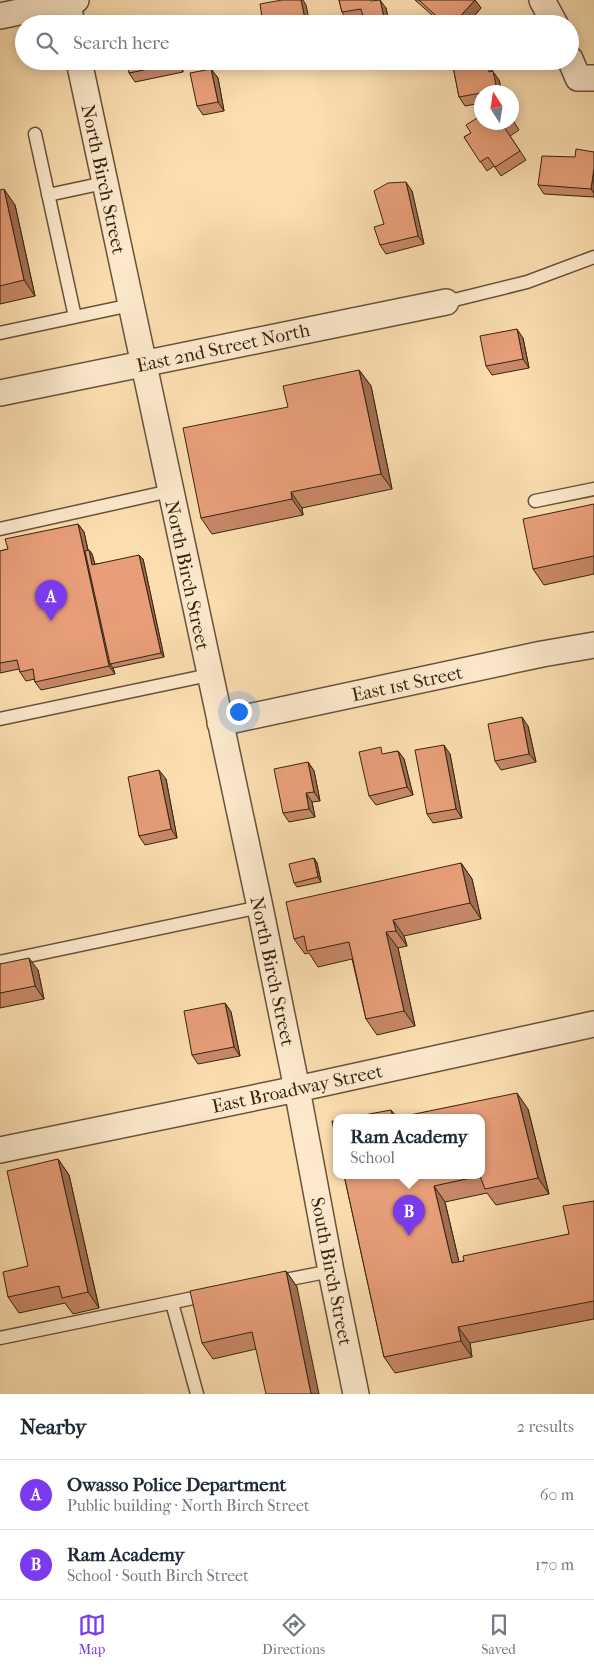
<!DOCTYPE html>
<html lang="en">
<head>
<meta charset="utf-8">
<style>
	body { margin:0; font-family:"IM FELL French Canon",serif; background:#f2f2f3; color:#1f2937 }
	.compass { position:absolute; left:474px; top:85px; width:45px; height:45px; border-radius:50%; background:#fff; box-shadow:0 2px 12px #0003; rotate:348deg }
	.you { position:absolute; left:238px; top:711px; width:18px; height:18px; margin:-12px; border:4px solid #fff; border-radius:50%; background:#1a73e8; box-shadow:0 0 0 8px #1a73e833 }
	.badge { display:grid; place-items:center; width:32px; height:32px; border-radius:50%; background:#7c3aed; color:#fff; font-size:16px; font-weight:700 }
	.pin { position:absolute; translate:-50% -41px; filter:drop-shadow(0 1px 2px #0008) }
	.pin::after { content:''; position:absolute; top:26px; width:18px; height:15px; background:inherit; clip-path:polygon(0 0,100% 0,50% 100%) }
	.popup { position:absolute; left:333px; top:1114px; width:152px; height:65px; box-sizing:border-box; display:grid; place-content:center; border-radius:10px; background:#fff; filter:drop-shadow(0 1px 4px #0005); font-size:16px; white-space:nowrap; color:#747a83 }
	.popup b { font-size:19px; color:#1f2937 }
	.popup::after { content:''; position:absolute; left:50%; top:100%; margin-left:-10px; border:10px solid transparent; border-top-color:#fff }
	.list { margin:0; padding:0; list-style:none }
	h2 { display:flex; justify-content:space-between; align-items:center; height:65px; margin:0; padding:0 20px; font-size:21px }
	h2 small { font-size:16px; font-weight:400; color:#747a83 }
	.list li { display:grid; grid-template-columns:32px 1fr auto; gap:15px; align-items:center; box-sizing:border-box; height:70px; padding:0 20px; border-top:1px solid #e0e1e3 }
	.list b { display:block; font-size:19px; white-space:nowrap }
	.list p { margin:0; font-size:16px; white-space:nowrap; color:#747a83 }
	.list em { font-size:16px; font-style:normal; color:#747a83 }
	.icon { flex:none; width:28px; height:28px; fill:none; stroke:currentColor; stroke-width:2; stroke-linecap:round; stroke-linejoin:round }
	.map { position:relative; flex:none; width:594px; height:1394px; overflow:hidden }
	.search { position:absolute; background:#fff; box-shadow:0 2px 12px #0003; left:15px; right:15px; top:15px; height:55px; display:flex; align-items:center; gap:12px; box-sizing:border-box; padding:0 18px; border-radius:28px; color:#747a83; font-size:19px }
	.sheet { height:205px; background:#fff }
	nav { display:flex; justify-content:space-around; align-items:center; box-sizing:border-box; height:70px; border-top:1px solid #e0e1e3; background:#fff; font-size:14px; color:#747a83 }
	nav a { display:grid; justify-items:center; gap:2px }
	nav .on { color:#7c3aed }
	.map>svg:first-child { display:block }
</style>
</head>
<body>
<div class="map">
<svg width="594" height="1394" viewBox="0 0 594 1394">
	<rect width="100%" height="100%" fill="#fbddb0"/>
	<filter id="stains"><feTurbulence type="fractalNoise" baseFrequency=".004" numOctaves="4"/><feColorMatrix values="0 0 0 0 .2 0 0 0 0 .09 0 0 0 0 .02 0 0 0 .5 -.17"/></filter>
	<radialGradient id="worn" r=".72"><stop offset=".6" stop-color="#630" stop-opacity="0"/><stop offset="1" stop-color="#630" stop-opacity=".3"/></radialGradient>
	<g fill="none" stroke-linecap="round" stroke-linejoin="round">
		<g stroke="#685239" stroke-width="15">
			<path id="lane" d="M35 134 75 317
				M48 195 104 183
				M446 302 527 282 594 257
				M0 333 131 305
				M535 501 594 489
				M0 529 170 491
				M0 719 209 675
				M0 962 260 907
				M275 1282 331 1271
				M172 1303 197 1394
				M0 1338 208 1295"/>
		</g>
		<g stroke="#685239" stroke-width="28">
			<path id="street" d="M67 0 72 24
				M542 0 555 24
				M0 16 76 0
				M570 59 578 78H594
				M79 61 260 907 297 1089 331 1271 356 1394
				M0 393 446 302
				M220 723 542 654 594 645
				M0 1150 297 1089 594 1024"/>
		</g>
		<use href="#lane" stroke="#fce9cc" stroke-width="12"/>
		<use href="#street" stroke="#fce9cc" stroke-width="25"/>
	</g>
	<path fill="#c78868" stroke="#372411" d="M339 0 386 8 389 24H366L363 18 348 21 342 12Z
		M415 0H475L481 8 467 24H442Z
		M180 61 183 72 135 82 129 73Z
		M286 61H318V62L291 68Z
		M452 61H487L488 65 499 80 502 92H482V103L465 106 459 97Z
		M211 69 218 78 224 111 203 115 197 106Z
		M512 119 519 130 510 136 526 160 501 176 494 166 487 171 464 137 471 133 482 122H512Z
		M594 152V197L544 194 538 185 575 157Z
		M0 190 15 205 35 296 0 304Z
		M412 191 424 244 386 254 380 245 384 224Z
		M523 338 529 368 492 375 486 366Z
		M359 370 371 386 392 489 302 508 303 515 212 534 201 518 288 407Z
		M594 504V574L544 585 533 569Z
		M78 524 84 532 88 550H89L92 554 95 564 143 559 164 657 113 668 115 674 41 690 35 682V679L26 681 20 672 19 669 0 673V551L8 549Z
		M528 726 536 762 501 770 495 761Z
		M398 751 404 759 413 795 376 805 369 796 385 754Z
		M450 754 462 818 433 823 427 814Z
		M308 762 314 771 320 801 312 802 315 817 289 822 283 813Z
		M166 779 177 838 145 845 139 836Z
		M314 858 317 863 321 882 297 887 294 883Z
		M461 863 472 879 481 919 404 936 407 946 398 948 415 1026 377 1035 366 1019 352 959 318 967 309 953 305 954 294 939Z
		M0 964 38 970 44 999 0 1008Z
		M225 1003 231 1012 240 1056 198 1064 192 1055Z
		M528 1109 549 1194 496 1205 487 1193 445 1202 459 1262 569 1234 594 1201V1319L470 1343 472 1357 395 1373 384 1357 344 1175Z
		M58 1159 69 1175 99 1308 73 1314 65 1303 19 1313 8 1297 28 1266Z
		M286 1271 297 1287 256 1349 213 1359 202 1343Z"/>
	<path fill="#a26f55" stroke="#372411" d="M301 0H303L306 5 310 24H306Z
		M380 0 386 8 389 24H388L384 17Z
		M475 0 481 8 467 24H453Z
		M176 61H180L183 72 177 63Z
		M483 61H487L488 65 499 80 502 92H498L497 90 484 66Z
		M211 69 218 78 224 111 218 102Z
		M594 168V193L591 189Z
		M406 182 412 191 424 244 418 236Z
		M4 189 15 205 35 296 24 280Z
		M517 329 523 338 529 368 523 359Z
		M359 370 371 386 392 489 381 474Z
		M291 492 302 508 303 515 292 499Z
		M78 524 84 532 112 664H110L113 668 115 674 109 666Z
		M89 550 92 554 96 569 92 565Z
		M139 555 143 559 164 657 161 653Z
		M522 717 528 726 536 762 529 754Z
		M444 745 450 754 462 818 456 809Z
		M398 751 404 759 413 795 407 787Z
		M308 762 314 771 320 801 314 792Z
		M159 770 166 779 177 838 171 829Z
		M306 793 312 802 315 817 309 809Z
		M314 858 317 863 321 882 318 877Z
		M461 863 472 879 481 919 470 903Z
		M393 920 404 936 407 946 396 931Z
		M386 932 398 948 415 1026 404 1011Z
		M29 958 38 970 44 999 35 986Z
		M225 1003 231 1012 240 1056 234 1047Z
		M517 1093 528 1109 549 1194 538 1178Z
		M391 1110 397 1117H393Z
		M58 1159 69 1175 99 1308 88 1292Z
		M434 1186 445 1202 463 1279 452 1263Z
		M286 1271 297 1287 319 1394H311Z
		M458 1327 470 1343 472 1357 461 1341Z"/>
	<path fill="#e79e79" stroke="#372411" d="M282 0H301L306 24H263L260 4Z
		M339 0H370L371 1 380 0 384 17 364 21 361 9 342 12Z
		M419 0H475L453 24H445Z
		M126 61H176L177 63 129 73Z
		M452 61H483L484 66 488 65 489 72 493 71 497 90 459 97Z
		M211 69 218 102 197 106 190 73Z
		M482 115V122H511L504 127 520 151 495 167 488 157 480 162 464 137 471 133 466 125Z
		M576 149 594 152V168L591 189 538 185 542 156 575 157Z
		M406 182 418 236 380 245 374 227 384 224 374 191 388 183Z
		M4 189 24 280 0 286V190Z
		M517 329 523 359 486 366 480 336Z
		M359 370 381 474 291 492 292 499 201 518 183 428 288 407 283 386Z
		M594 504V556L533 569 523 519Z
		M78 524 109 666 35 682 33 669 20 672 17 660 0 663V551L8 549 5 539Z
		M89 550 92 565 139 555 161 653 110 664 85 551Z
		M522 717 529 754 495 761 488 724Z
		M444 745 456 809 427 814 415 750Z
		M381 747 382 754 398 751 407 787 369 796 359 752Z
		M308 762 314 792 306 793 309 809 283 813 274 769Z
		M159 770 171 829 139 836 128 777Z
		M314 858 318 877 294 883 289 864Z
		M461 863 470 903 393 920 396 931 386 932 404 1011 366 1019 349 942 307 951 304 936 294 939 286 902Z
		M29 958 35 986 0 993V964Z
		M225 1003 234 1047 192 1055 184 1011Z
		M517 1093 538 1178 485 1189 480 1176 434 1186 452 1263 464 1261 463 1256 569 1234 563 1206 594 1201V1301L458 1327 461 1341 384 1357 344 1175H482V1117H400Z
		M391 1110 393 1117H353Z
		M332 1121H336V1140Z
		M58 1159 88 1292 62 1298 59 1286 8 1297 3 1272 28 1266 7 1171Z
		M286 1271 311 1394H266L252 1332 202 1343 190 1291Z"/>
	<g text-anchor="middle" stroke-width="5" stroke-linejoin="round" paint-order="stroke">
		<g font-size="19" fill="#372411" stroke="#fce9cc">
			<text transform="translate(104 179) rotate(78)" y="7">North Birch Street</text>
			<text transform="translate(223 347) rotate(-12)" y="7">East 2nd Street North</text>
			<text transform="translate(188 575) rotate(78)" y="7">North Birch Street</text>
			<text transform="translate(407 683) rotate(-12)" y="7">East 1st Street</text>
			<text transform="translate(273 971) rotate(78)" y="7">North Birch Street</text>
			<text transform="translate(297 1088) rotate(-12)" y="7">East Broadway Street</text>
			<text transform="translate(332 1271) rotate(79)" y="7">South Birch Street</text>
		</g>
	</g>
	<rect width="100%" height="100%" filter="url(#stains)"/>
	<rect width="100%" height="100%" fill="url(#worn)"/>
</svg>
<svg class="compass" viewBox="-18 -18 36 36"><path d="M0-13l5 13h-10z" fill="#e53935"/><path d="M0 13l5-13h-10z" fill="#747a83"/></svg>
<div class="you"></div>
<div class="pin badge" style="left:51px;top:621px">A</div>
<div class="pin badge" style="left:409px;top:1236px">B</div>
<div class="popup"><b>Ram Academy</b>School</div>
<div class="search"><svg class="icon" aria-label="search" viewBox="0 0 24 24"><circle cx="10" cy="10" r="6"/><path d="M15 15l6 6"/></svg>Search here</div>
</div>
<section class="sheet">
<h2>Nearby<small>2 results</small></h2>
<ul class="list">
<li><span class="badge">A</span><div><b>Owasso Police Department</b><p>Public building · North Birch Street</p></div><em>60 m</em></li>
<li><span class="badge">B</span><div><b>Ram Academy</b><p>School · South Birch Street</p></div><em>170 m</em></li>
</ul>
</section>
<nav>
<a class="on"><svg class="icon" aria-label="map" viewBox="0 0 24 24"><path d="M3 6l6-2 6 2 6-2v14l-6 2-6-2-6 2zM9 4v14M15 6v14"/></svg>Map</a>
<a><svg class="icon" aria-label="directions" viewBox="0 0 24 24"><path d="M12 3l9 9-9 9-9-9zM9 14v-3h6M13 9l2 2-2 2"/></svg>Directions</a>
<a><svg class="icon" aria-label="saved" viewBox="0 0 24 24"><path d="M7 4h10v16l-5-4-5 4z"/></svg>Saved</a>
</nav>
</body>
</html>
